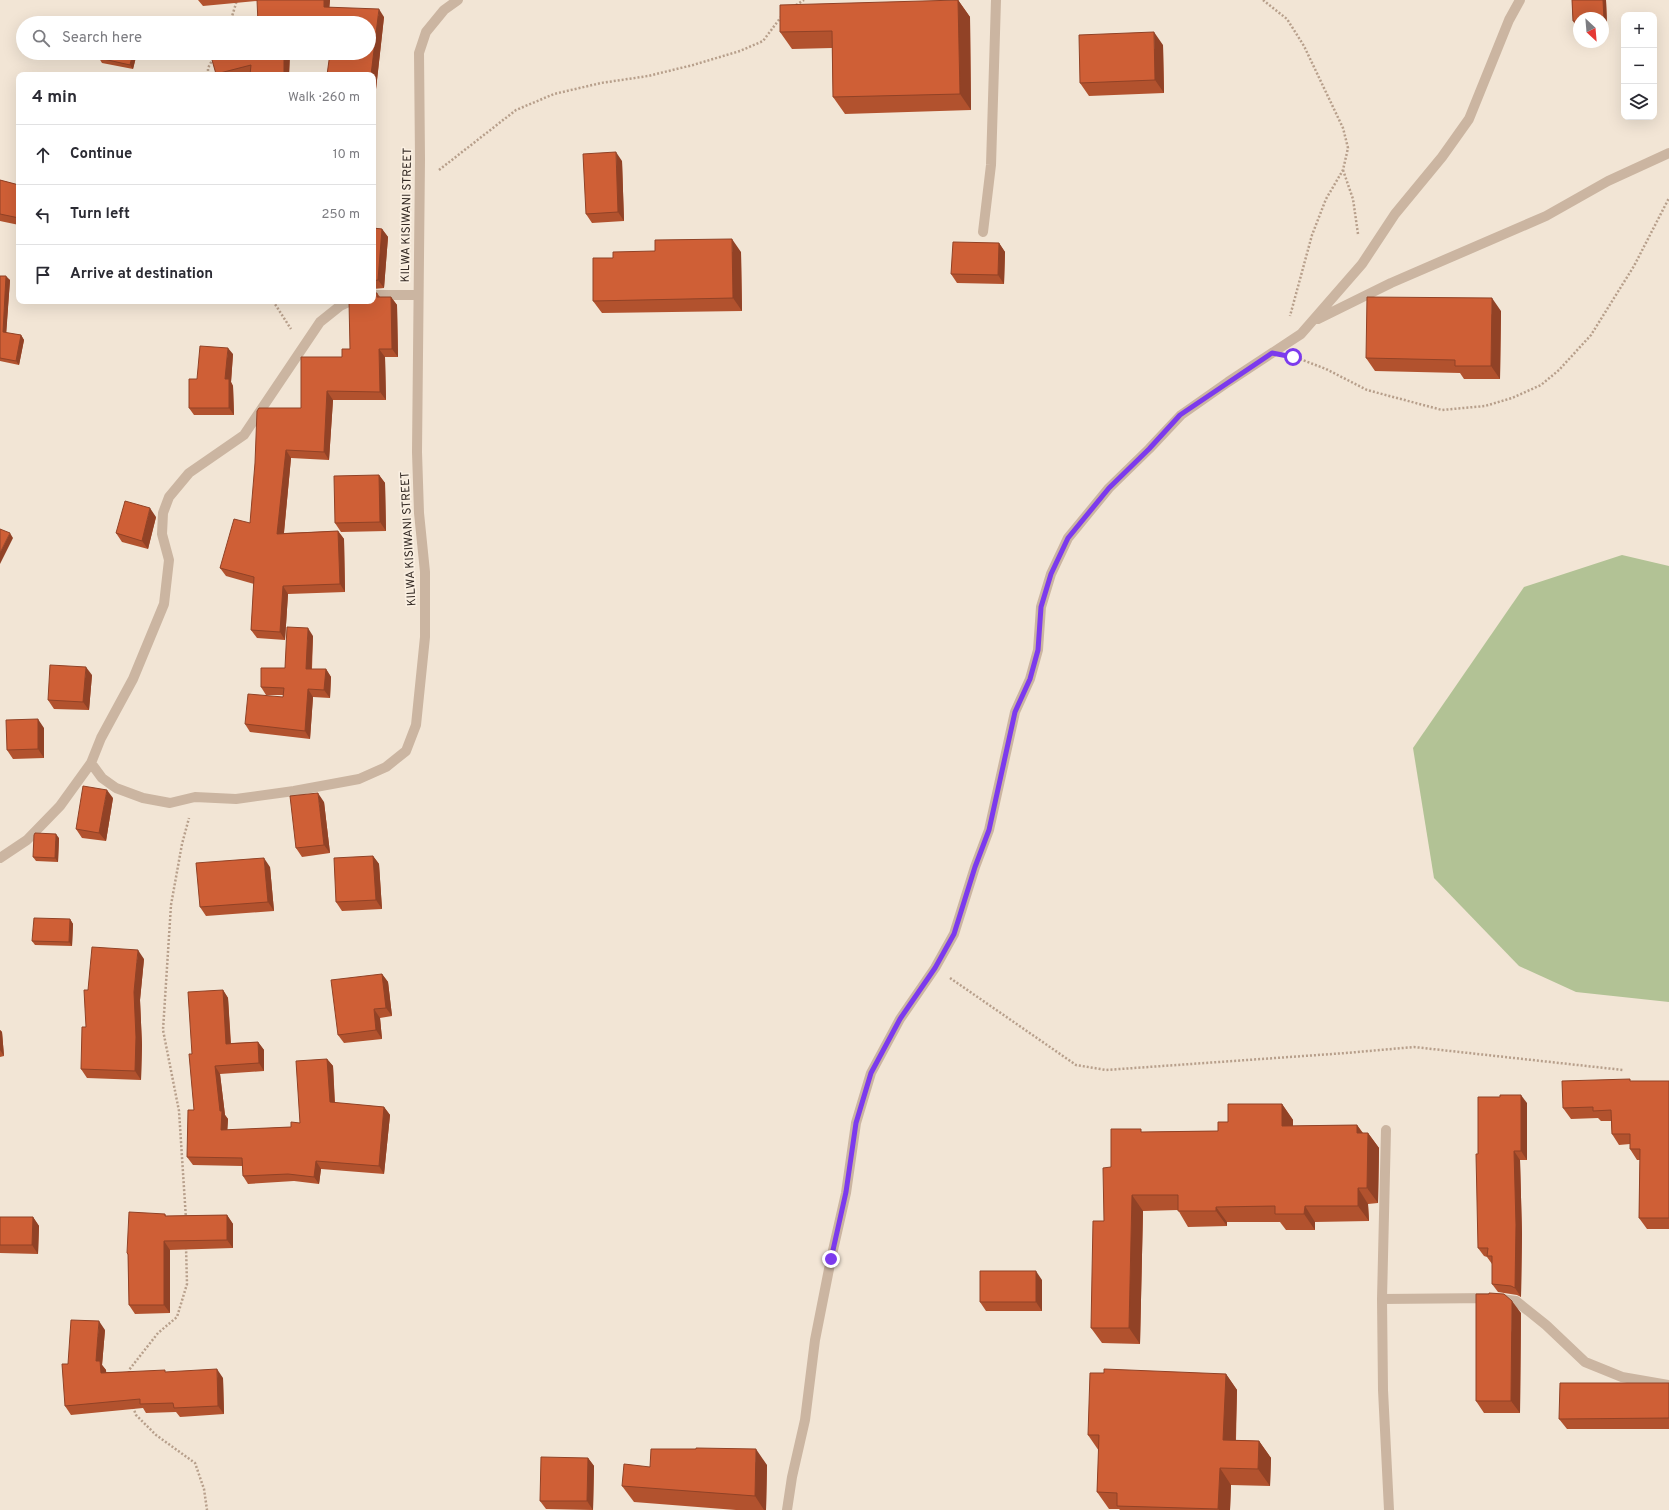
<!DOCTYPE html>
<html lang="en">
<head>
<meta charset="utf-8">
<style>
	body { margin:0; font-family:Overpass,sans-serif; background:#f7f7f7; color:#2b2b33 }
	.controls { position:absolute; right:12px; top:12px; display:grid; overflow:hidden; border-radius:8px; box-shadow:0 4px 16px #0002 }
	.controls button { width:36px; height:36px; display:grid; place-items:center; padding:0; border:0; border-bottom:1px solid #e1e1e2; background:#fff; color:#2b2b33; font:20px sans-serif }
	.compass { position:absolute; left:1573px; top:12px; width:36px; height:36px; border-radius:50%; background:#fff; box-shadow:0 4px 16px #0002; rotate:154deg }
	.stop { position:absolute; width:12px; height:12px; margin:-9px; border:3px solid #7c3aed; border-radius:50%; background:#fff }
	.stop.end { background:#7c3aed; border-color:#fff; box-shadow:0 1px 4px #0008 }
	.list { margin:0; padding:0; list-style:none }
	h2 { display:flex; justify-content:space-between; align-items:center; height:52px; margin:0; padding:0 16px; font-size:17px }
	h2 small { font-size:13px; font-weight:400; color:#7c7c81 }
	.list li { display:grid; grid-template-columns:26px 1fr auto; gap:12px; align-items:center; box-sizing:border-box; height:60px; padding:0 16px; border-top:1px solid #e1e1e2 }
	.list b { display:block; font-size:15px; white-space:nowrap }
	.list em { font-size:13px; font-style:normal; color:#7c7c81 }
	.icon { flex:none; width:22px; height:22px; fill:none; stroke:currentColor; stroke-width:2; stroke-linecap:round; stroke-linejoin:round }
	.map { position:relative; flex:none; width:1669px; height:1510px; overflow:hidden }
	.search { position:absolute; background:#fff; box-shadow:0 4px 16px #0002; left:16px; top:16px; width:360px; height:44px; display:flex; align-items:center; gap:10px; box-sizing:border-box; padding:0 14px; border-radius:22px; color:#7c7c81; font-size:15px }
	.panel { position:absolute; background:#fff; box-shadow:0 4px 16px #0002; left:16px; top:72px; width:360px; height:232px; border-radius:8px }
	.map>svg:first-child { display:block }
</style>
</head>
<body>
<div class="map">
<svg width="1669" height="1510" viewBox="0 0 1669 1510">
	<rect width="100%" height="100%" fill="#f2e5d5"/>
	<path fill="#b2c295" d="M1622 555 1669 566V1002L1576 992 1519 966 1434 878 1413 748 1524 587Z"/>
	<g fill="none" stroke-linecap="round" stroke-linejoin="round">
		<path stroke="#b79f8b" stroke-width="2.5" stroke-dasharray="2 2" stroke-linecap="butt" d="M1263 0 1287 19 1304 46 1343 128 1348 148 1343 170 1326 199 1312 235 1290 316
			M796 5 804 0
			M230 23 237 0
			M208 75V68L216 53
			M439 170 516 110 554 94 601 83 648 76 693 65 740 51 763 41 781 17
			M1343 170 1353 199 1358 234
			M273 301 291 329
			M1300 359 1326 369 1367 390 1442 410 1485 406 1512 398 1541 385 1559 370 1591 335 1634 266 1669 198
			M950 978 1076 1065 1106 1070 1346 1053 1414 1047 1623 1070
			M186 1219 179 1111 163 1030 171 905 182 844 189 818
			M129 1373V1370L158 1333 177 1317 187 1284 186 1246
			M133 1407 136 1415 156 1435 195 1463 204 1489 207 1510"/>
		<path stroke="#cbb5a1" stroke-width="10" d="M983 232 991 165 996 0
			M373 295H418
			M1318 319 1391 283 1546 216 1608 181 1669 153
			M91 763 102 778 116 788 143 798 170 803 195 797 236 799 294 791 359 779 386 767 406 751 416 725 425 637V572L419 513 417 452 420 159 419 53 426 32 444 10 458 0
			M0 858 27 840 60 806 91 763 101 738 133 679 164 604 169 560 162 534 163 513 169 497 189 473 244 435 320 322 340 306 351 301
			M1386 1130 1382 1299 1383 1390 1389 1510
			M1382 1299 1492 1298 1516 1301 1546 1325 1585 1362 1622 1377 1669 1385
			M787 1510 792 1477 805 1420 815 1340 831 1259 846 1193 856 1123 871 1073 900 1019 935 968 954 934 975 867 989 830 1015 712 1030 679 1038 650 1041 607 1051 574 1068 538 1109 488 1149 449 1181 415 1228 382 1301 334 1362 264 1395 214 1442 157 1469 119 1509 20 1520 0"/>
	</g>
	<path fill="#b2522e" d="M198 0H330L329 7 384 17 375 98H373V75L330 55 306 53H369L257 1 203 6Z
		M958 0 970 17 971 110 845 114 833 97 832 48 792 49 780 32Z
		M1572 0H1606L1607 25H1603V18H1579V26H1576L1573 21Z
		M1163 45 1164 93 1089 96 1080 83Z
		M100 53H137L133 69 102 63 99 58Z
		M210 53H290L289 75 250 74 246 75H217Z
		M622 161 624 221 592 223 586 214Z
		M0 180 19 185V225L0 221Z
		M373 228 382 229 388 237 384 288 373 289Z
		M999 243 1005 252 1004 284 957 283 951 274Z
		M655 251 741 252 742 311 602 313 593 301 613 258Z
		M0 276 10 280 6 333 21 335 24 340 19 365 0 361Z
		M377 293 380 297H391L397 305 398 357H385L386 400H333L329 460 291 458 284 533 338 531 344 539 345 592 288 594 285 640 257 638 251 630 254 584 226 576 220 568 250 523 301 408 342 357 350 349Z
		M1501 311 1500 379H1464L1460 373 1375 371 1366 358Z
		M233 354 231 382 233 386 234 415H194L189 408 197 379Z
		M379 475 385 483 386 531 341 532 335 523Z
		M156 517 148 549 122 542 116 533Z
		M313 636 312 669H326L331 677 330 698 313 697 310 739 250 732 245 724 283 697V695H266L261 687 285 668Z
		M92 675 89 710 54 709 48 700Z
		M44 728V758L13 759 7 750Z
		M113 798 106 841 82 838 76 829Z
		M324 802 330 853 302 857 296 848Z
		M59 838 58 862 36 861 33 857Z
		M373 856 379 864 382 909 342 911 336 902Z
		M270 867 274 911 206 916 200 907Z
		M70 919 73 924 72 946 35 945 32 941Z
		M144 959 140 1000 142 1045 141 1080 87 1078 81 1069 86 1027 88 990Z
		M382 974 388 982 392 1016 380 1018 382 1039 344 1043 338 1035Z
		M223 990 228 998 231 1043 258 1042 264 1050V1071L220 1074 225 1115 228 1119 227 1130 291 1127 300 1123 327 1059 333 1066 335 1103 384 1107 390 1115 384 1174 321 1169 319 1184 294 1181 248 1184 243 1176 242 1166 193 1165 187 1157 194 1110 192 1054Z
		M0 1030 2 1032 4 1056 0 1057Z
		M1631 1081H1669V1229H1647L1639 1218 1640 1160H1637L1630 1149V1144L1619 1145 1612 1134 1611 1121H1601L1598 1118 1571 1119 1563 1108Z
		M1527 1103V1160H1520L1522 1234 1521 1297 1517 1295 1498 1292 1492 1284V1264L1487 1257 1484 1256 1478 1248V1154Z
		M1282 1104 1293 1120V1126L1357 1125 1363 1133H1368L1379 1148 1378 1203 1368 1204 1369 1221 1315 1222V1230H1286L1280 1222H1227V1226L1188 1227 1178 1210 1143 1211 1140 1344 1102 1343 1091 1328 1104 1221 1111 1167 1144 1132 1218 1131 1228 1122Z
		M165 1214 166 1216 227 1215 233 1224V1248L170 1250V1313L135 1314 129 1305 128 1255 127 1253Z
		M0 1217H33L39 1226 38 1254 0 1253Z
		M1042 1280V1311H986L980 1302Z
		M1521 1313 1520 1413H1484L1476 1401Z
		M105 1330 102 1365 106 1370V1372H166L223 1378 224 1414 180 1417 176 1412 146 1413 143 1408 71 1415 65 1406 68 1364Z
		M1104 1373 1226 1374 1237 1390 1236 1440 1259 1441 1271 1458 1270 1486 1231 1485 1230 1510H1120L1119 1509H1109L1097 1492 1099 1451 1088 1435Z
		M1669 1383V1429H1567L1559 1419Z
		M696 1449 767 1465 766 1510H736L634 1502 622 1486 650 1467Z
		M588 1458 594 1466 593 1510 546 1509 540 1501Z"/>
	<path fill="#914226" d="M324 0H330L329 14 324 7Z
		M958 0 970 17 971 110 960 94Z
		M1603 0H1606L1607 25 1604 20Z
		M379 9 384 17 375 98 373 96V75H371Z
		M1154 32 1163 45 1164 93 1155 80Z
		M133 53H137L133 69 130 65Z
		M284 53H290L289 75H284Z
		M616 152 622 161 624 221 618 212Z
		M382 229 388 237 384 288 378 280Z
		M732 239 741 252 742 311 733 298Z
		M999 243 1005 252 1004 284 998 275Z
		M6 276 10 280 6 337 3 332Z
		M391 297 397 305 398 357 392 349Z
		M1492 298 1501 311 1500 379 1491 366Z
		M21 335 24 340 19 365 16 361Z
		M228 348 233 354 231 382 233 386 234 415 229 408 225 379Z
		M379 349 385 357 386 400 380 392Z
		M327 391 333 400 329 460 324 452Z
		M286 450 291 458 283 542 277 534Z
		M379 475 385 483 386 531 380 522Z
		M150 508 156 517 148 549 142 541Z
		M338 531 344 539 345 592 340 584Z
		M10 533 13 538 0 564V553Z
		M283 586 288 594 285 640 280 632Z
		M308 628 313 636 311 676 306 669Z
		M86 667 92 675 89 710 83 702Z
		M326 669 331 677 330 698 324 690Z
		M308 689 313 697 310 739 305 731Z
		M38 719 44 728V758L38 749Z
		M107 790 113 798 106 841 99 833Z
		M318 793 324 802 330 853 324 845Z
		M56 834 59 838 58 862 55 858Z
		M373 856 379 864 382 909 376 900Z
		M264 858 270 867 274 911 268 902Z
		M70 919 73 924 72 946 69 942Z
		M138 950 144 959 140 1000 142 1045 141 1080 135 1071 134 992Z
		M382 974 388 982 392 1016 386 1008Z
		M223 990 228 998 231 1051 226 1044Z
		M374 1009 380 1018 382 1039 376 1030Z
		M0 1030 2 1032 4 1056 0 1050Z
		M258 1042 264 1050V1071L259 1063Z
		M327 1059 333 1066 335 1110 330 1102Z
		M215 1066 220 1074 225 1115 228 1119 227 1138 221 1130Z
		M1521 1095 1527 1103V1160L1521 1151Z
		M1282 1104 1293 1120V1142L1282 1126Z
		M384 1107 390 1115 384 1174 379 1166Z
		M1357 1125 1368 1141V1133L1379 1148 1378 1203 1367 1188 1357 1133Z
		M1514 1151 1520 1160 1522 1234 1521 1297 1515 1288Z
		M316 1161 321 1169 319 1184 314 1177Z
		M1358 1188 1368 1204 1369 1221 1358 1206Z
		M1132 1195 1143 1211 1140 1344 1129 1328Z
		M1305 1206 1315 1222V1230L1304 1214Z
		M1216 1207 1227 1222V1226L1216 1211Z
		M227 1215 233 1224V1248L227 1240Z
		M33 1217 39 1226 38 1254 32 1245Z
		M164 1241 170 1250V1313L164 1305Z
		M1036 1271 1042 1280V1311L1036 1302Z
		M1512 1301 1521 1313 1520 1413 1511 1401Z
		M99 1321 105 1330 102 1365 106 1370 107 1381 101 1373 96 1361Z
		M217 1369 223 1378 224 1414 218 1406Z
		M1226 1374 1237 1390 1235 1457 1223 1440Z
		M1259 1441 1271 1458 1270 1486 1258 1469Z
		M756 1449 767 1465 766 1510H764L755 1496Z
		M588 1458 594 1466 593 1510 587 1501Z
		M1220 1468 1231 1485 1230 1510H1219L1218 1509Z"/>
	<path fill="#cf5f36" stroke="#914226" d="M257 0H324V7L379 9 371 75H327L330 53H369V23H258Z
		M958 0 960 94 833 97 832 31 780 32V5Z
		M1572 0H1603L1604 20H1603V18H1579V21H1573Z
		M1154 32 1155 80 1080 83 1079 35Z
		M100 53H133L130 65 99 58Z
		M210 53H284V75H250L251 65 216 74Z
		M616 152 618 212 586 214 583 154Z
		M0 180 19 185V218L0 214Z
		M373 228 382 229 378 280 373 281Z
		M732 239 733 298 593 301V258H613V252L655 251V240Z
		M953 242 999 243 998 275 951 274Z
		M0 276H6L3 332 21 335 16 361 0 358Z
		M373 293H377V297H391L392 349H379L380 392 327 391 324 452 286 450 277 534 338 531 340 584 283 586 280 632 251 630 254 577 220 568 234 519 250 523 255 463 257 411 259 408H301V357H342V349H350L349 301H373Z
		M1367 297 1492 298 1491 366H1455V360L1366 358Z
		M200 346 228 348 225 379H229V408H189V379H197Z
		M379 475 380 522 335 523 334 476Z
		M125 501 150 508 142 541 116 533Z
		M0 529 10 533 0 553Z
		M287 627 308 628 306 669H326L324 690 308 689 305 731 245 724 248 694 283 697 284 688 261 687V668H285Z
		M50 665 86 667 83 702 48 700Z
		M38 719V749L7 750 6 720Z
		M83 786 107 790 99 833 76 829Z
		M318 793 324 845 296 848 290 796Z
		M35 833 56 834 55 858 33 857 34 835Z
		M373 856 376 900 336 902 334 858Z
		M264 858 268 902 200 907 196 863Z
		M34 918 70 919 69 942 32 941Z
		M92 947 138 950 134 992 136 1037 135 1071 81 1069 82 1027H86L84 990H88Z
		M382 974 386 1008 374 1009 376 1030 338 1035 331 980Z
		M223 990 226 1044 258 1042 259 1063 215 1066 220 1111H222L221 1130 291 1127V1122L300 1123 296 1061 327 1059 330 1102 384 1107 379 1166 316 1161 314 1177 288 1174 243 1176 242 1158 187 1157 188 1110H194L189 1054H192L188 992Z
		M1630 1079V1081H1669V1218H1639L1640 1149H1630V1134H1612L1611 1110 1593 1111V1107L1563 1108 1562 1081Z
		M1500 1095H1521V1151H1514L1516 1225 1515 1288 1511 1286 1492 1284V1256H1487L1488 1248H1478L1476 1154H1478V1097H1500Z
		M1228 1104H1282V1126L1357 1125V1133H1368L1367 1188H1358V1206H1305L1304 1214H1275V1206L1216 1207V1211H1178V1195H1132L1129 1328H1091L1093 1221H1104L1103 1168 1111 1167V1129H1141V1132L1218 1131V1122H1228Z
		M129 1212 165 1214V1216L227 1215V1240L164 1241V1305H129L128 1254 127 1253Z
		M0 1217H33L32 1245H0Z
		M980 1271H1036V1302H980Z
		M1489 1293 1504 1294 1512 1301 1511 1401H1476V1294H1489Z
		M71 1320 99 1321 96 1361H100L101 1373 165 1370V1372L217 1369 218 1406 174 1408 173 1403 140 1404V1399L65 1406 62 1364H68Z
		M1104 1369 1226 1374 1223 1440 1259 1441 1258 1469 1220 1468 1218 1509 1117 1506V1493L1097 1492 1099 1435H1088L1090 1373H1104Z
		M1560 1383H1669V1418L1559 1419Z
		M696 1448 756 1449 755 1496 622 1486 624 1464 650 1467 651 1449H696Z
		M541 1457 588 1458 587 1501H540Z"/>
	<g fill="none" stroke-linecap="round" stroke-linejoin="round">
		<path stroke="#7c3aed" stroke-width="5" d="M831 1259 846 1192 856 1123 871 1073 900 1019 935 968 954 934 975 867 989 830 1015 712 1030 679 1038 650 1041 607 1051 574 1068 538 1109 488 1149 449 1180 415 1272 353 1293 357"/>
	</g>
	<g text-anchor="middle" stroke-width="3.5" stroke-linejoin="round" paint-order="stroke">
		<g font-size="12" fill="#342a24" stroke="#faefe1">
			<text transform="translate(406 215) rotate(-89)" y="4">KILWA KISIWANI STREET</text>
			<text transform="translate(408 539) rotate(-93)" y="4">KILWA KISIWANI STREET</text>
		</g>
	</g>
</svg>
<div class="controls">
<button>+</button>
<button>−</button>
<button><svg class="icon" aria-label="layers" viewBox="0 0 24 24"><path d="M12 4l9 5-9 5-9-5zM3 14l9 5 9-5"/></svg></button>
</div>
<svg class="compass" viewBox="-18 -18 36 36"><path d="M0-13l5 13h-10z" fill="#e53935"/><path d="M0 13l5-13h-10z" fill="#7c7c81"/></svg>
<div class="stop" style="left:1293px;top:357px"></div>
<div class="stop end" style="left:831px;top:1259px"></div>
<div class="search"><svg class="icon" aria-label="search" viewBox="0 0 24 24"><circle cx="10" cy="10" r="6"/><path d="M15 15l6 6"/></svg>Search here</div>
<section class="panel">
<h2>4 min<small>Walk · 260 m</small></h2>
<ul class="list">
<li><svg class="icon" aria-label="ahead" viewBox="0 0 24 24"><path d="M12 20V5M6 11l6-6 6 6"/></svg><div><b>Continue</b></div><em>10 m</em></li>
<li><svg class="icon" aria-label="left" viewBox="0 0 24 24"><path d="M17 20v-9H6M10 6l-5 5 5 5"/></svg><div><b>Turn left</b></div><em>250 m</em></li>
<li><svg class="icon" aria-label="arrive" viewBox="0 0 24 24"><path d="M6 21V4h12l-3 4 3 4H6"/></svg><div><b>Arrive at destination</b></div></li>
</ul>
</section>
</div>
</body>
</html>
